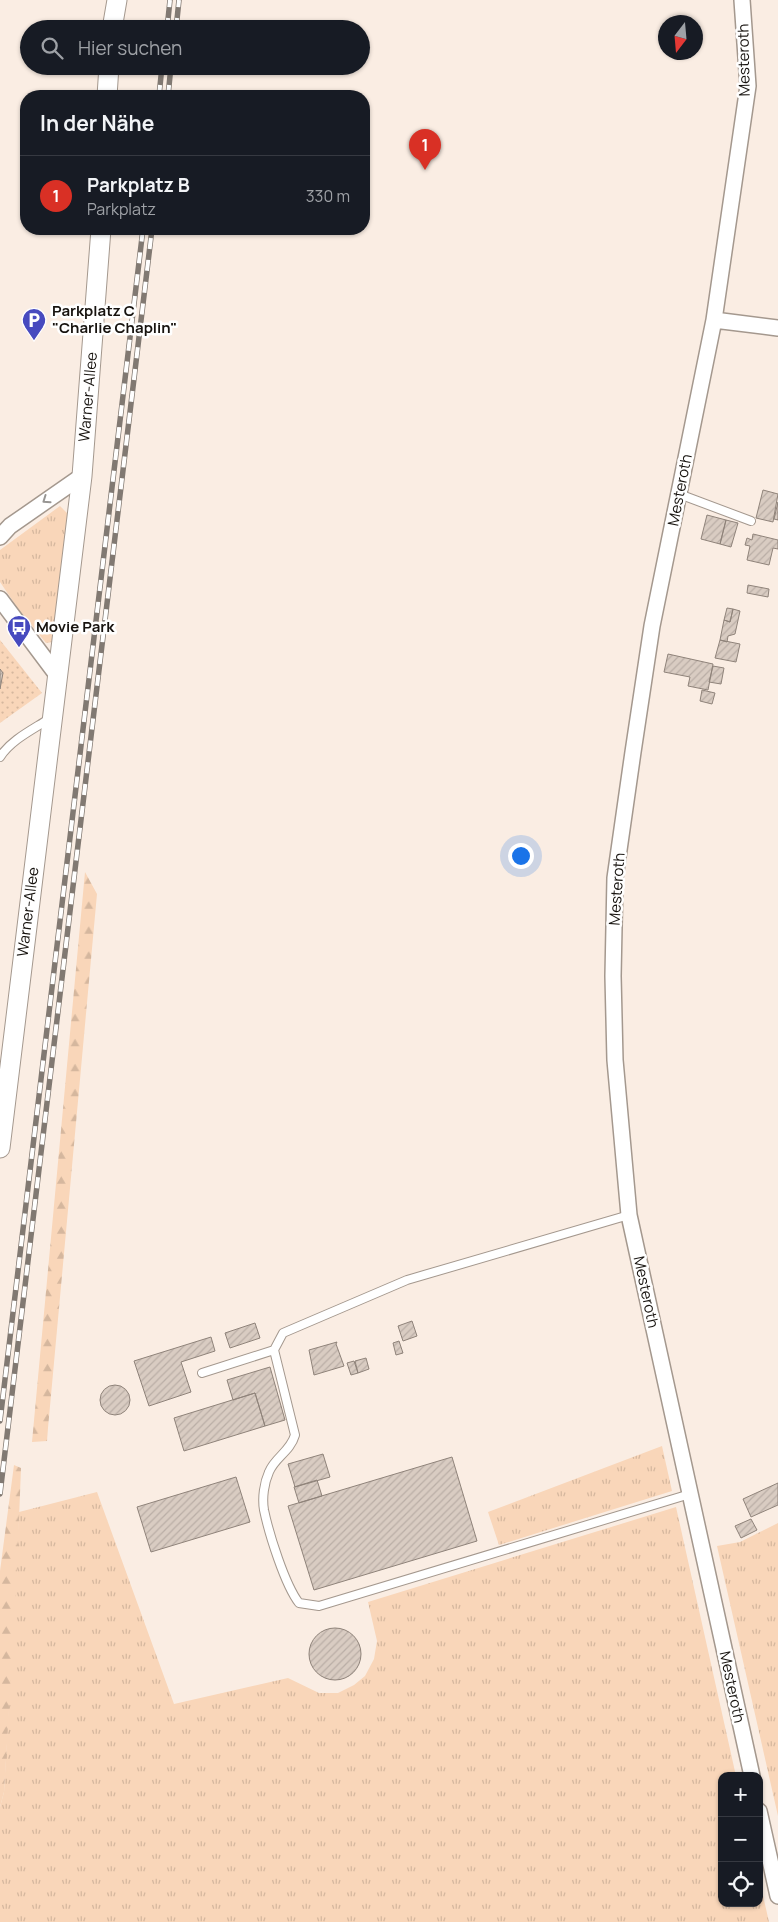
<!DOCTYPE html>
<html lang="de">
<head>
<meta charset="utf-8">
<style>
	body { margin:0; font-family:Manrope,sans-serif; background:#20242c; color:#f1f3f6 }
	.controls { position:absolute; right:15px; bottom:15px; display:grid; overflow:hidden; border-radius:10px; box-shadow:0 1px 4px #0004 }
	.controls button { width:45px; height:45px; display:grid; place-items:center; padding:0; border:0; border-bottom:1px solid #363941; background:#171b24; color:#f1f3f6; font:25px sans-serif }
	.compass { position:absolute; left:658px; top:15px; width:45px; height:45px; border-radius:50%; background:#171b24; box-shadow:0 1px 4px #0004; rotate:196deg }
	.you { position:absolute; left:520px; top:855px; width:18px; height:18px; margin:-12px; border:4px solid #fff; border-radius:50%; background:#1a73e8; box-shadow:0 0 0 8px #1a73e833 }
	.badge { display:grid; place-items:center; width:32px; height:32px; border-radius:50%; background:#d93025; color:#fff; font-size:16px; font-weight:700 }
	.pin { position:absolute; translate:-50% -41px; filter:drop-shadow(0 1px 2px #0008) }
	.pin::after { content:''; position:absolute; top:26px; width:18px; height:15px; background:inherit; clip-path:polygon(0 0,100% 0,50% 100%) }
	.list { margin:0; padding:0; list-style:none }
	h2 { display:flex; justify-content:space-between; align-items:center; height:65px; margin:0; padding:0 20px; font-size:21px }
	h2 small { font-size:16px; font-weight:400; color:#9ea1a6 }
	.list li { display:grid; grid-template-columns:32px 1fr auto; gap:15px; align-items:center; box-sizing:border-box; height:80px; padding:0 20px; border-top:1px solid #363941 }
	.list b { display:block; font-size:19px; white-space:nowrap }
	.list p { margin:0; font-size:16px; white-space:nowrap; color:#9ea1a6 }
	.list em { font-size:16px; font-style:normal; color:#9ea1a6 }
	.icon { flex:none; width:28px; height:28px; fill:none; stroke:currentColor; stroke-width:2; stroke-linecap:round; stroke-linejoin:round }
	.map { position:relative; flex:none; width:778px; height:1922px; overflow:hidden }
	.search { position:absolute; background:#171b24; box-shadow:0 1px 4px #0004; left:20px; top:20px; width:350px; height:55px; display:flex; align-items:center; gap:12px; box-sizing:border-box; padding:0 18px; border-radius:28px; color:#9ea1a6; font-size:19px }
	.panel { position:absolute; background:#171b24; box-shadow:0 1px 4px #0004; left:20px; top:90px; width:350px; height:145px; border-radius:20px }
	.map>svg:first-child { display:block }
</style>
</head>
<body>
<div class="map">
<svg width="778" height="1922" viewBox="0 0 778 1922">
	<defs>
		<pattern id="grass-tufts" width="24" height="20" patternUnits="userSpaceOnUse" patternTransform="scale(1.25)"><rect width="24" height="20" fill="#f9d6b9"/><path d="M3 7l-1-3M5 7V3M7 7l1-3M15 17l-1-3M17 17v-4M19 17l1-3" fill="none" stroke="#d5b79e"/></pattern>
		<pattern id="forest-firs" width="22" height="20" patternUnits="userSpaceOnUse" patternTransform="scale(1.25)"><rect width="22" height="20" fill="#f9d6b9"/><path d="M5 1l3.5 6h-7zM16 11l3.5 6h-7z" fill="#d5b79e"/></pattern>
		<pattern id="park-dots" width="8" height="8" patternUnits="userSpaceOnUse" patternTransform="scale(1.25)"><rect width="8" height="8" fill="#f9d6b9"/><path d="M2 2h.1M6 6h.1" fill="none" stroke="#d5b79e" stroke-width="1.8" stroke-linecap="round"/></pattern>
		<pattern id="building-hatch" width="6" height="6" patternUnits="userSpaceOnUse" patternTransform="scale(1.25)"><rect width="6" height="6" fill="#d9ccc2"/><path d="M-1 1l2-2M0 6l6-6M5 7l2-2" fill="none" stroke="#baaea6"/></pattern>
	</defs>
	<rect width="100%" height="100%" fill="#faede3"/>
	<path fill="url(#grass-tufts)" d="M60 506 68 514 53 642 46 643 19 610 0 582V550Z
		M662 1446 672 1491 499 1545 488 1512Z
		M97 1492 174 1704 288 1678 319 1693H338L354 1685 365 1676 374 1659 377 1641 368 1602 676 1507 736 1776H722V1903H759V1878L769 1922H0V1807L4 1792 19 1512Z
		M778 1523V1816L717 1546 740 1542Z"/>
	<path fill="url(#forest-firs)" d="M85 872 97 894 48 1428 47 1441 32 1442Z
		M14 1465 21 1468 16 1596 4 1792 0 1807V1571Z"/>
	<path fill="url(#park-dots)" d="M0 640 42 693 0 723Z"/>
	<path fill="url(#building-hatch)" stroke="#8f837a" d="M763 490 778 494 773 522 756 518Z
		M778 502V520L774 519Z
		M707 515 726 520 720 544 701 539Z
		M726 520 738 523 731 547 720 544Z
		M753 534 778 540V549L773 548 769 565 747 560 750 546 745 545 747 538 752 540Z
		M748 585 769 589 768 597 747 593Z
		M727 608 733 609 730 622 724 620Z
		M733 609 740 611 735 634 728 636 727 642 720 640 724 620 730 622Z
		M720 640 740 644 736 662 715 658Z
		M668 654 713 664 708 690 688 686 690 677 664 672Z
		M713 666 724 668 721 684 709 682Z
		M0 669 3 673 0 689Z
		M702 690 715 693 712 704 700 701Z
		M412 1321 417 1336 403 1341 398 1326Z
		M255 1323 260 1338 230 1348 225 1333Z
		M211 1337 215 1351 181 1362 191 1392 149 1406 134 1361Z
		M399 1341 403 1353 396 1355 393 1343Z
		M337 1342 336 1344 344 1366 314 1375 309 1350Z
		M366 1358 369 1369 358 1373 355 1361Z
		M354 1361 358 1373 351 1375 347 1363Z
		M270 1367 285 1420 265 1426 255 1393 233 1400 227 1380Z
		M100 1400a15 15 0 1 1 30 0a15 15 0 1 1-30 0Z
		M255 1393 265 1426 184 1451 174 1418Z
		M323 1454 330 1477 295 1487 288 1464Z
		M452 1457 477 1541 314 1590 288 1506Z
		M236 1477 250 1522 151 1552 137 1507Z
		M317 1480 322 1496 299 1503 294 1487Z
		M778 1483V1505L751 1517 743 1499Z
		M751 1519 757 1530 741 1538 735 1526Z
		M309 1654a26 26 0 1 1 52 0a26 26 0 1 1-52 0Z"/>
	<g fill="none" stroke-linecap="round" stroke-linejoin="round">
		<g stroke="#a4988e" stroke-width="10">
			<path id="service" d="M679 494 751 521
				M0 757C11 740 32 730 49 719
				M274 1350 295 1435C290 1452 275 1457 269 1472 264 1483 262 1498 264 1510 269 1534 285 1585 299 1603L319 1606 690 1494
				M202 1373 274 1350 283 1333 407 1280 629 1215"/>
		</g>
		<g stroke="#a4988e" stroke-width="18">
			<path id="minor" d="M742 0 748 86 714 320 652 626 633 752 615 878 613 976 615 1060 629 1215 752 1776
				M714 320 778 328
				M0 537 10 526 82 476
				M0 599 57 675
				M759 1811 778 1896"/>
		</g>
		<g stroke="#a4988e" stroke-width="21">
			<path id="tertiary" d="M112 29 117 0
				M107 96 109 66
				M0 1148 82 476 101 229"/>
		</g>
		<use href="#service" stroke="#fff" stroke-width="8"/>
		<use href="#minor" stroke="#fff" stroke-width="15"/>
		<use href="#tertiary" stroke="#fff" stroke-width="19"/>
		<g stroke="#817972" stroke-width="5.5">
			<path id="rail" d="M167 29 170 0
				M176 29 179 0
				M159 96 162 66
				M168 96 171 66
				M0 1421 143 229
				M0 1494 152 229"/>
		</g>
		<use href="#rail" stroke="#fff" stroke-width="4" stroke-dasharray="11" stroke-linecap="butt"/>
	</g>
	<defs><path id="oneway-chevron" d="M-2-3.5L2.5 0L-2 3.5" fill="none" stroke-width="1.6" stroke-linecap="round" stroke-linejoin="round" transform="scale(1.25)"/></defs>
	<use stroke="#979593" href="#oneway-chevron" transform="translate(46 500) rotate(145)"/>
	<defs>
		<g id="parking-pin" transform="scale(1.25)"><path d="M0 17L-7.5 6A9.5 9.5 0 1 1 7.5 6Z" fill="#474abf" stroke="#fff"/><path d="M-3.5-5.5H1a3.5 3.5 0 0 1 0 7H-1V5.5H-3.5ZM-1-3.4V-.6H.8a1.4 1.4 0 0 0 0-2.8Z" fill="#fff"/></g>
		<g id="bus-pin" transform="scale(1.25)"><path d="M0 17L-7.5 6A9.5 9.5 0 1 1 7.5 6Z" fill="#474abf" stroke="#fff"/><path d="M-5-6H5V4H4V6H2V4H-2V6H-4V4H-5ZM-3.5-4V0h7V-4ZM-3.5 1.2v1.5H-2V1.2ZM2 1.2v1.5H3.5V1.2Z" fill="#fff"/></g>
	</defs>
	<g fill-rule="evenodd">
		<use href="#parking-pin" x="34" y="320"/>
		<use href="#bus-pin" x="19" y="627"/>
	</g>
	<g text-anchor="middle" stroke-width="5" stroke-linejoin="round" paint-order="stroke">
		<g font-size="15" fill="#17130f" stroke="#fff">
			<text transform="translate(744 60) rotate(-91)" y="5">Mesteroth</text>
			<text transform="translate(88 397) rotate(-85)" y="5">Warner-Allee</text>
			<text transform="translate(680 490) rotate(-79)" y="5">Mesteroth</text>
			<text transform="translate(617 889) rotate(-86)" y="5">Mesteroth</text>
			<text transform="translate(28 912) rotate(-83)" y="5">Warner-Allee</text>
			<text transform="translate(646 1292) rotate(78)" y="5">Mesteroth</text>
			<text transform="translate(732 1687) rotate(78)" y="5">Mesteroth</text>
		</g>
		<g font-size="15" font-weight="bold" fill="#17130f" stroke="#fff" text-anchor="start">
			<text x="52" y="316">Parkplatz C<tspan x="52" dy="17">"Charlie Chaplin"</tspan></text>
			<text x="36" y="632">Movie Park</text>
		</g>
	</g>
</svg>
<div class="controls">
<button>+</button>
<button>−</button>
<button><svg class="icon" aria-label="locate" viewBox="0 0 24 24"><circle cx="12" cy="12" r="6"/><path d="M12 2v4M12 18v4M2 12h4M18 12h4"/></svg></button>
</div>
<svg class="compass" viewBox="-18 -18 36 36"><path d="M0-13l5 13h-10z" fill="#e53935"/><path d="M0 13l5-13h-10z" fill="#9ea1a6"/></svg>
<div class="you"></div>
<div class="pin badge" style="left:425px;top:170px">1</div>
<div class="search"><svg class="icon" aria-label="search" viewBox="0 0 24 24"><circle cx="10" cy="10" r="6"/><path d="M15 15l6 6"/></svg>Hier suchen</div>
<section class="panel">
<h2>In der Nähe<small></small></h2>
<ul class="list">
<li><span class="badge">1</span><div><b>Parkplatz B</b><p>Parkplatz</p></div><em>330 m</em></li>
</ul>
</section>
</div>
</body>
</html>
